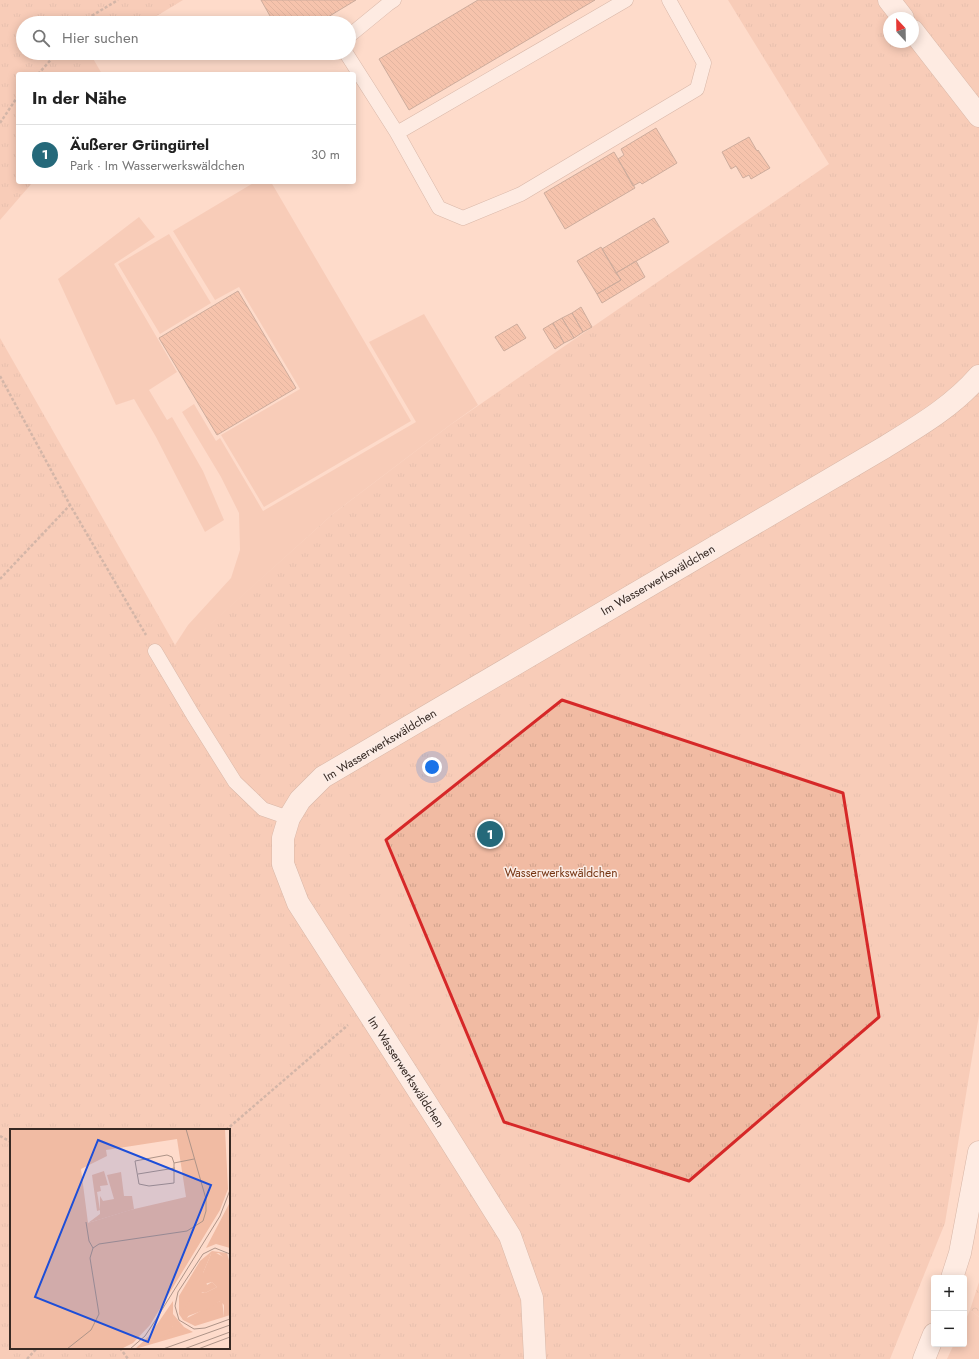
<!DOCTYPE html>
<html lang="de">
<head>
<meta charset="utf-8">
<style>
	body { margin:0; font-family:Jost,sans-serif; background:#f2f2f2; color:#222 }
	.controls { position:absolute; right:12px; bottom:12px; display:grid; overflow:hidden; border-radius:4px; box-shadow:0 2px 10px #0003 }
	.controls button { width:36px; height:36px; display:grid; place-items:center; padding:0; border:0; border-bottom:1px solid #e0e0e0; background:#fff; color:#222; font:20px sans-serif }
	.compass { position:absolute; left:883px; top:12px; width:36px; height:36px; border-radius:50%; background:#fff; box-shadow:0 2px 10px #0003; rotate:338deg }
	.you { position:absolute; left:432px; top:767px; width:14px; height:14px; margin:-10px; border:3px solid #fff; border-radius:50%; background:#1a73e8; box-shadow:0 0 0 6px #1a73e833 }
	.badge { display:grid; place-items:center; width:26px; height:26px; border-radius:50%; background:#25697a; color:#fff; font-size:13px; font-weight:700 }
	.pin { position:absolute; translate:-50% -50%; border:2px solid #fff; box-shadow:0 1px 4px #0006 }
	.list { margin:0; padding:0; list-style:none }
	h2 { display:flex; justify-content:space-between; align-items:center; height:52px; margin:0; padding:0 16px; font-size:17px }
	h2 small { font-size:13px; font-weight:400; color:#767676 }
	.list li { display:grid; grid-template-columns:26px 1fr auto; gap:12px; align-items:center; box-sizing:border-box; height:60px; padding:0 16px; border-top:1px solid #e0e0e0 }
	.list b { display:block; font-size:15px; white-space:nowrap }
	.list p { margin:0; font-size:13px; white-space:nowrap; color:#767676 }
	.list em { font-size:13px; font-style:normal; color:#767676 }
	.icon { flex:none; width:22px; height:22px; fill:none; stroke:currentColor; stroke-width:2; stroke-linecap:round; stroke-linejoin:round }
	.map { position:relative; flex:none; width:979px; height:1359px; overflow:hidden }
	.search { position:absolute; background:#fff; box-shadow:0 2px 10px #0003; left:16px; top:16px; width:340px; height:44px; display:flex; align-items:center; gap:10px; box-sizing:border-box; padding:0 14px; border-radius:22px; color:#767676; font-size:15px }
	.panel { position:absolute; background:#fff; box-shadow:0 2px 10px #0003; left:16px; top:72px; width:340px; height:112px; border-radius:4px }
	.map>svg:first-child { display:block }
</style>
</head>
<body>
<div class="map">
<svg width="979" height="1359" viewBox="0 0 979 1359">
	<defs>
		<pattern id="forest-crowns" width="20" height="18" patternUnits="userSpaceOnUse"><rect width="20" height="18" fill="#f1bba3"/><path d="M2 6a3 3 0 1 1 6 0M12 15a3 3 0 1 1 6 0" fill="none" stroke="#cfa18c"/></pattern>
		<pattern id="park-tufts" width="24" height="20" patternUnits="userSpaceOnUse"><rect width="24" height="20" fill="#f1bba3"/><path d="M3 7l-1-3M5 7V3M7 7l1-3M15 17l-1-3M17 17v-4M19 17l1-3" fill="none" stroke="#cfa18c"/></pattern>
		<pattern id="building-back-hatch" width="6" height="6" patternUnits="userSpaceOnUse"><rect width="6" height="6" fill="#eea787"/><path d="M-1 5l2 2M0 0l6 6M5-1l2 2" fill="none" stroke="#c2886e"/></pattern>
	</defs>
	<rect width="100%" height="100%" fill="#fedbcb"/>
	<path fill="#f1bba3" d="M255 182H271L411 421 264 507 221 435 300 389 239 287 215 300 173 231Z
		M139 217 155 237 114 264 177 372 149 390 167 420 172 417 203 471 224 520 205 532 156 437 134 399 116 405 58 279Z
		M169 234 211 303 160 334 118 264Z
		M424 314 478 405 450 425 334 513 179 653 175 645 188 625 231 578 240 550 239 513 221 477 182 412 194 404 216 441 220 438 263 511 416 422 369 342Z
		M970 1310 979 1317V1359H947L954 1344H964V1323Z"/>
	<path fill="url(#forest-crowns)" d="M979 1282V1317L970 1310Z"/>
	<path fill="url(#park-tufts)" fill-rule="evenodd" d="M0 0H183L145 23H23V53H94L91 55 102 74H18V182H33L0 220Z
		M728 0H979V1015L945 1223 890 1359H0V338L179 652 334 513 450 425 829 164ZM889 18H913V42H889ZM11 1130H229V1348H11Z"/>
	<path fill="url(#building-back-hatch)" stroke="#937465" d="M261 0H356L318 23H274Z
		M478 0H595L409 110 379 59Z
		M656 128 677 163 642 184 640 182 633 186 618 159 624 155 621 149Z
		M749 137 757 151 758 150 770 168 751 179 749 175 743 178 736 166 731 169 722 152Z
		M614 152 635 188 565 229 544 193Z
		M654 218 669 242 616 273 602 249Z
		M601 247 621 280 597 294 577 261Z
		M636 261 645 277 602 303 597 294 621 280 616 273Z
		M238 291 296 388 217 435 159 338Z
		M581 307 592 327 583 332 572 313Z
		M572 313 583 332 574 338 562 318Z
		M562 318 574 338 564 343 553 323Z
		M553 323 564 343 555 349 543 329Z
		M517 324 526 338 504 351 495 337Z"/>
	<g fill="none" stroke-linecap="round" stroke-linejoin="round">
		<g stroke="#ae8d7e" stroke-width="15">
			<path id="lane" d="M349 36 388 4 394 0
				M346 53 397 133 439 208 463 218 521 194 697 89 704 63 669 0
				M397 133 626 0
				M155 651 193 715 235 782 263 809 289 818"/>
		</g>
		<g stroke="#ae8d7e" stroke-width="23">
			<path id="secondary" d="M889 0 903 18
				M913 31 979 116
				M535 1359 532 1298 510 1236 443 1129 298 903 283 864V838L289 818 300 800 323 777 885 447C919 426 952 407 979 376"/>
		</g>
		<g stroke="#ae8d7e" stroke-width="23">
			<path id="highway" d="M952 1278 960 1253 979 1152
				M924 1359 934 1334"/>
		</g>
		<path stroke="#a3897e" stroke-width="2.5" stroke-dasharray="3 2" stroke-linecap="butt" d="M85 23 93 15 118 0
			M38 74 57 53
			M0 123 18 96
			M0 376 70 505 146 635
			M0 579 70 505
			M226 1130 348 1025
			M0 1136 11 1142
			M120 1348 128 1359
			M27 1359 37 1348"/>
		<use href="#lane" stroke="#fff" stroke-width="14"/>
		<use href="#secondary" stroke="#fff" stroke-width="22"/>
		<use href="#highway" stroke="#fff" stroke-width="22"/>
	</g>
	<path d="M0 0H979V1359H0ZM562 700 843 793 879 1017 689 1181 504 1122 386 840Z" fill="#fedbcb" fill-opacity=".55" fill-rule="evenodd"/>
	<path fill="none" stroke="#d62828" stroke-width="3" stroke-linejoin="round" d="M562 700 843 793 879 1017 689 1181 504 1122 386 840Z"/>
	<g text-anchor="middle" stroke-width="3" stroke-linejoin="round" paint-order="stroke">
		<g font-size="12" fill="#372923" stroke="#fbede7">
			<text transform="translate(658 580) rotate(-30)" y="4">Im Wasserwerkswäldchen</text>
			<text transform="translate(380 745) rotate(-31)" y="4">Im Wasserwerkswäldchen</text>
			<text transform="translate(406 1072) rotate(57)" y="4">Im Wasserwerkswäldchen</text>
		</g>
		<g font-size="12" fill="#763614" stroke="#fbede7">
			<text x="561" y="877">Wasserwerkswäldchen</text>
		</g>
	</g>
	<g transform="translate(10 1129)">
		<rect width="220" height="220" fill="#fedbcb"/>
		<path d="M94 42 98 56 90 57 91 62 87 63 90 81 87 82 82 46ZM111 43 114 67H122L124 80 78 94 90 85V67L93 72 104 70 97 46ZM202 122 217 124 220 135 209 124 201 125 193 144 197 156 202 153 207 158 195 164 192 163 177 189 212 171 214 188 185 197 173 191 169 185V167L190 132ZM163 185 174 198 183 203 125 220 139 207 141 211 163 197Z" fill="#f1bba3"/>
		<path d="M220 73V119L206 115 196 119ZM204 123 216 129 220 135V186L214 188V176L210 172 200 179 175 188 173 181 180 171 189 163 195 164 207 158 202 153 194 155 193 152V144L201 125ZM163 172V197L157 206 141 211 139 207Z" fill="#f1bba3"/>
		<path d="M0 0H215L218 60 210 81 140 196 123 214 111 220H0ZM167 10 176 68 120 81 78 94 71 40 97 27 96 21Z" fill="#f1bba3" fill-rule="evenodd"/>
		<path fill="none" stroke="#ae9488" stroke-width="1" d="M164 34V54L139 57 129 55 125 32 157 26 162 28 164 34 184 30M128 45 165 39M76 93 79 112 83 119M220 125 205 119 193 125 168 163 165 177 169 191 184 200 195 199 220 190M57 220 81 201 89 185 80 129 83 119 89 115 177 102 193 92 196 82V70L176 0M120 220 135 207 145 192 210 87 220 61M153 220 220 196M174 220 220 203M188 220 220 208"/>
		<path fill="#1d4ed8" fill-opacity="0.15" stroke="#1d4ed8" stroke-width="2" d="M88 11 201 56 138 213 25 168Z"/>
		<rect width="220" height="220" fill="none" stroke="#372923" stroke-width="2"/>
	</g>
</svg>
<div class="controls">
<button>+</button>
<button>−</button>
</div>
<svg class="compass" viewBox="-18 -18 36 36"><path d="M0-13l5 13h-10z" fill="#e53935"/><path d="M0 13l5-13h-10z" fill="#767676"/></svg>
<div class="you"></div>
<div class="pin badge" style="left:490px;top:834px">1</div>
<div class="search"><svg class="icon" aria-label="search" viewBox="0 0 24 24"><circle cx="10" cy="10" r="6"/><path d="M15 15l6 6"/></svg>Hier suchen</div>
<section class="panel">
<h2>In der Nähe<small></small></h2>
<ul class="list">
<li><span class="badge">1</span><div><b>Äußerer Grüngürtel</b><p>Park · Im Wasserwerkswäldchen</p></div><em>30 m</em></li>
</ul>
</section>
</div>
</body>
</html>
